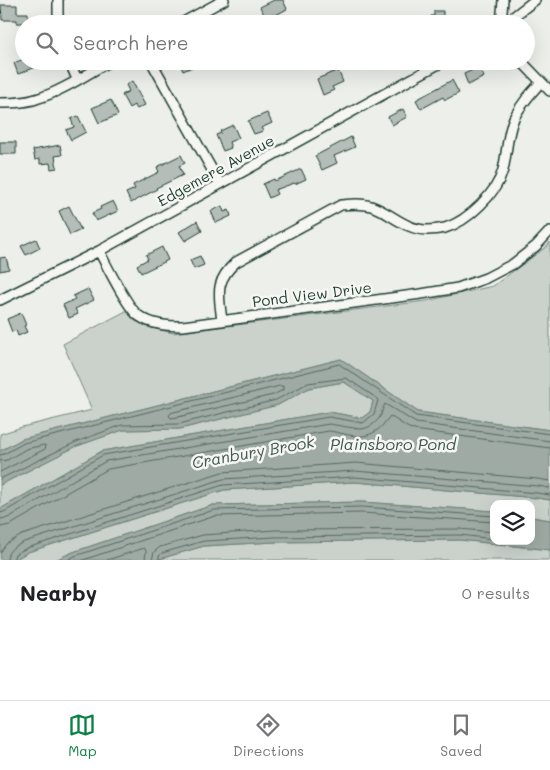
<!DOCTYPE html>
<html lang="en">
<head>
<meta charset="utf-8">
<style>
	body { margin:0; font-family:Mali,sans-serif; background:#f6f6f6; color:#202124 }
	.controls { position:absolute; right:15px; bottom:15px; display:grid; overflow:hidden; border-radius:10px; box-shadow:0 5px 20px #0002 }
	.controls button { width:45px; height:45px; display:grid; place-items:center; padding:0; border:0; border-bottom:1px solid #e0e0e0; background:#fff; color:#202124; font:25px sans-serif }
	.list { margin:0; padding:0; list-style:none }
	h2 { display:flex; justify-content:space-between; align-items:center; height:65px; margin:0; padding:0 20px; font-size:21px }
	h2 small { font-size:16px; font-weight:400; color:#757577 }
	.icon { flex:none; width:28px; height:28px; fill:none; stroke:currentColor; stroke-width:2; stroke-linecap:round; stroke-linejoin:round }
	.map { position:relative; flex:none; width:550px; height:560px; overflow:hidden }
	.search { position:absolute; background:#fff; box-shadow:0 5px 20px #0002; left:15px; right:15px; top:15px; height:55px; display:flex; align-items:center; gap:12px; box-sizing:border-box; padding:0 18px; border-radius:28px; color:#757577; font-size:19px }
	.sheet { height:140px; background:#fff }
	nav { display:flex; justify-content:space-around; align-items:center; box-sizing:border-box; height:70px; border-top:1px solid #e0e0e0; background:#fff; font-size:14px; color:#757577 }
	nav a { display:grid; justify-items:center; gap:2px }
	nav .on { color:#0b8043 }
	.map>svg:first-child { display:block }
</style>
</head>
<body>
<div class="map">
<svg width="550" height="560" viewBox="0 0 550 560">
	<rect width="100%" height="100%" fill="#edefea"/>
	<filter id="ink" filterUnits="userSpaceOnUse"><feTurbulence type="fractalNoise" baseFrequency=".02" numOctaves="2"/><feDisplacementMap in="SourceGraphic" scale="10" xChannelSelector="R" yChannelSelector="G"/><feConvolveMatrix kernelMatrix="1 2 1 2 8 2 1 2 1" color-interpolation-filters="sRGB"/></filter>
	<g filter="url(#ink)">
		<path fill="#cbd2cc" stroke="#758880" d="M550 242V430L418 412 341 359 22 439 0 451V434L22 427 92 410 63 344 126 311 135 321 149 327 173 333 426 301 493 286 546 247Z
			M344 382 373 401 370 412 362 418 329 412 102 451 0 509V485L77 446 123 430 180 429 278 405 309 388Z
			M355 482 537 498 550 500V520L531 517V504H494V511L362 502 213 505 73 552 55 560H14L28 552 224 490Z
			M460 540 550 550V560H156L204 546 275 542Z"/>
		<path fill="#9faaa4" stroke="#6c7e77" d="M341 359 418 412 550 430V500L537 498 355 482 224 490 28 552 14 560H0V509L102 451 329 412 362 418 370 412 373 401 344 382 309 388 278 405 180 429 123 430 77 446 0 485V451L22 439Z
			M362 502 494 511V541H531V517L550 520V550L460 540 275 542 204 546 156 560H55L73 552 213 505Z"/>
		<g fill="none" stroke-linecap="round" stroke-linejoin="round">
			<path stroke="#526961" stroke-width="1" d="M280 386H283V390L273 395 178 417 171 418 169 416 171 413Z
				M0 455 4 454 24 443 339 364 416 416 550 434
				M0 461 7 460 26 449 44 445 46 446 45 449 0 472
				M0 479 76 442 122 425 179 424 276 400 308 383 346 378 375 397 378 400 374 414 363 423 329 417 103 455 4 512 0 513
				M0 519 8 518 106 461 329 424 360 429C368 429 377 423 381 415 382 411 383 408 385 404L416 423 550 441
				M0 527 10 525 108 469 329 431C350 434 365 443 382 426 385 423 387 419 390 416L407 427 414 430 550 448
				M0 553 6 544 22 535 222 472 356 463 538 479 550 481
				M7 560C7 549 16 546 24 542L223 479 355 471 538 486 550 488
				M13 560 15 554 27 548 223 485 355 477 537 493 550 495
				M67 560 75 556 214 510 362 507 494 516
				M83 560 215 516 362 513 494 522
				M107 560 144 548 146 550 145 560
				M152 560 154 552 160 547 203 535 275 530 460 529 494 532
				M159 560V556L162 553 204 541 275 537 460 535 494 539"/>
		</g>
		<path fill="#b4bdb8" stroke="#1f3d34" d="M274 0H283L287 9 274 16 273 14 266 18 260 7Z
			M1 5H17V13H28V23H17V20H2Z
			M434 11H443V24H431V16H434Z
			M24 59V61L49 62 18 74 14 63Z
			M179 61H206L183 71Z
			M361 61H386L365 70Z
			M479 67 484 77 468 85 464 74Z
			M338 70 343 82 332 87 334 90 323 95 317 79Z
			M452 80 459 93 445 100 443 97 421 109 416 100Z
			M132 81 145 105 137 109 134 105 129 108 122 95 129 91 126 85Z
			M111 100 118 115 99 123 92 108Z
			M403 109 407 117 392 125 388 117Z
			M267 113 272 123 261 128 263 131 254 134 248 121Z
			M78 116 86 132 71 140 66 130 74 127 71 119Z
			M233 125 239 138 229 142 231 148 223 151 216 135 221 133 220 131Z
			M351 137 355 147 334 156 337 163 322 170 315 156Z
			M0 142H16V154H0Z
			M60 145 62 155 55 156 57 168 51 169 50 163 40 164V159L35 160 33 150Z
			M181 155 185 163 179 166 183 175 156 188 157 189 131 203 126 193 135 189 133 185 159 172 157 167Z
			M301 169 306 179 295 184 294 183 275 190 277 194 269 198 263 184 274 179 275 181Z
			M113 201 118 211 96 221 92 213 101 209 100 207Z
			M69 206 81 230 70 235 59 211Z
			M222 206 224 212 229 210 231 216 216 223 211 211Z
			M197 221 202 231 185 241 179 232Z
			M36 239 40 248 26 255 21 246Z
			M162 247 168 260 141 273 137 265 148 259 146 255Z
			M200 256 204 265 194 269 190 260Z
			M6 257 9 269 0 271V258Z
			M88 289 94 300 75 309 78 314 69 318 63 305 75 299 73 296Z
			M21 313 26 325 24 326 27 332 18 336 16 330 12 332 7 319Z"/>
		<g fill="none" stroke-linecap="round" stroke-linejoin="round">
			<g stroke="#1f3d34" stroke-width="12">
				<path id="minor" d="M58 24V0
					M180 24 224 0
					M501 24 503 0
					M504 24 535 0
					M69 61 77 79
					M151 61 220 184
					M521 61 550 91
					M0 103C12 103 25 103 36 99 61 92 87 74 110 61
					M99 251C106 264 128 309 139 316 152 325 168 326 183 326L421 294 458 288 486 278 513 264 536 246 550 231
					M0 300 99 251 444 61
					M222 321C219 294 214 282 236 262L341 205C352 204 361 203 371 206 390 212 405 230 427 230 432 230 440 229 445 228 468 221 497 193 503 170 507 153 507 134 514 118 521 104 531 93 541 82"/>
			</g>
			<use href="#minor" stroke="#f6f6f2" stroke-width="9"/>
		</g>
	</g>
	<g text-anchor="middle" stroke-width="5" stroke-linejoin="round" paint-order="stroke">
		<g font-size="15" fill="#1f3d34" stroke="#f6f6f2">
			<text transform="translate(216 171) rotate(-29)" y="5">Edgemere Avenue</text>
			<text transform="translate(312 295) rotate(-7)" y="5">Pond View Drive</text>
		</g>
		<g font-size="16" font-style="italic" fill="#3f5850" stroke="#f6f6f2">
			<text x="393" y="450">Plainsboro Pond</text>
			<text transform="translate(253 452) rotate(-10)" y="6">Cranbury Brook</text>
		</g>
	</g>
</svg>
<div class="controls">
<button><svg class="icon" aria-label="layers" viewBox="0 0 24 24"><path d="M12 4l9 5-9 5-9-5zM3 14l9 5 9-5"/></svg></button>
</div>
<div class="search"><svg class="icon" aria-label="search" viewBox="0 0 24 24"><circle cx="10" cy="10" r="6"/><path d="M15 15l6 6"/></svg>Search here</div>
</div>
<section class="sheet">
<h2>Nearby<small>0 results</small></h2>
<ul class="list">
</ul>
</section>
<nav>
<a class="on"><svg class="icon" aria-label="map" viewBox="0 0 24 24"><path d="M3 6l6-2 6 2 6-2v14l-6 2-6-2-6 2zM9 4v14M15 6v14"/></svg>Map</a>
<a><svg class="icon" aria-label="directions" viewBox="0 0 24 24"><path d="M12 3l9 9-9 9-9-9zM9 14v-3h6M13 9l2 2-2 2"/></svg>Directions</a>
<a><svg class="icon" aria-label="saved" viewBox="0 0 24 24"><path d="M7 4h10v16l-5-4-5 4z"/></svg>Saved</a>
</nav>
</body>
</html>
